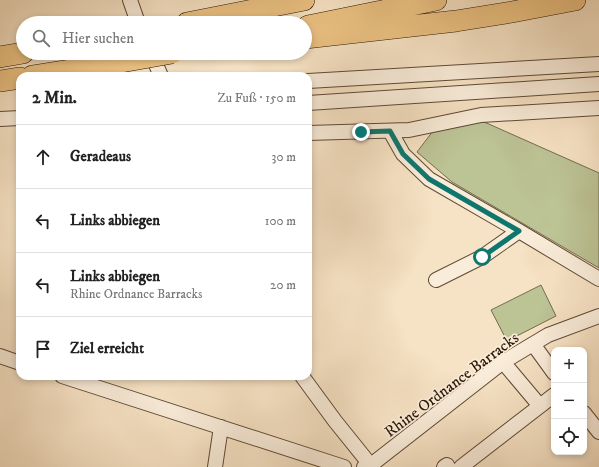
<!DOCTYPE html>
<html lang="de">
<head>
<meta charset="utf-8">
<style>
	body { margin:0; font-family:"IM FELL DW Pica",serif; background:#f2f2f2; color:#222 }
	.controls { position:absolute; right:12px; bottom:12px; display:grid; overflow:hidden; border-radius:8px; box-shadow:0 2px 6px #0003 }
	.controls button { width:36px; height:36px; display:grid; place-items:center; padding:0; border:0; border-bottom:1px solid #e0e0e0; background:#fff; color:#222; font:20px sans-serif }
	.stop { position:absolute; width:12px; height:12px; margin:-9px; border:3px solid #0f766e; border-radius:50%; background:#fff }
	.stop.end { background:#0f766e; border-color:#fff; box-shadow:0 1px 4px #0008 }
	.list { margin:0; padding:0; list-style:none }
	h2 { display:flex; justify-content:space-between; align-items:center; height:52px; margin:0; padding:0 16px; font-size:17px }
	h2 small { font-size:13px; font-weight:400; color:#767676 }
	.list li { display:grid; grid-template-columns:26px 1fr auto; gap:12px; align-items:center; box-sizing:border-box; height:64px; padding:0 16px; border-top:1px solid #e0e0e0 }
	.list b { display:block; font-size:15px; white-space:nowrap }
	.list p { margin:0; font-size:13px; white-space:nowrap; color:#767676 }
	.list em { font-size:13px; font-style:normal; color:#767676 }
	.icon { flex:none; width:22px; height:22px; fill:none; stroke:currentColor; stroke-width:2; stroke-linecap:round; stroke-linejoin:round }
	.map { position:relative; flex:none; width:599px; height:467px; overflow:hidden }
	.search { position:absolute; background:#fff; box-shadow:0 2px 6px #0003; left:16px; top:16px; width:296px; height:44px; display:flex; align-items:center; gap:10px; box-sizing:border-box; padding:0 14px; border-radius:22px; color:#767676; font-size:15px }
	.panel { position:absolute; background:#fff; box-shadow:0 2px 6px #0003; left:16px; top:72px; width:296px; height:308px; border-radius:12px }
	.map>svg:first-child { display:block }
</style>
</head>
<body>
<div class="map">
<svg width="599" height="467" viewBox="0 0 599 467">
	<rect width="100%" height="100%" fill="#f6e2c4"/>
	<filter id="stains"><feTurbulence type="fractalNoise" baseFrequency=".005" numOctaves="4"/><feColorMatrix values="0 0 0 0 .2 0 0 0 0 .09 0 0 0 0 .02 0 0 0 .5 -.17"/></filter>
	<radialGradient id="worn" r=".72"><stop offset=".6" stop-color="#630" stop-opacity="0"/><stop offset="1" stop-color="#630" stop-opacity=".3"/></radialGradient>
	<path fill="#bcc395" stroke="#746c4d" d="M482 121 599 173V268L452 182 417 152 433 131Z
		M541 285 556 316 507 341 491 310Z"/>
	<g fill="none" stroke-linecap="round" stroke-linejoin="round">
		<g stroke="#5e4935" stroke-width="16">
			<path id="minor" d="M130 0 138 23
				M151 53 161 76
				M308 81 599 64
				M308 103 599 84
				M0 119 20 118
				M390 131 403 154 429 179 519 231 599 279
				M308 133 409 130 481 115 599 108
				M436 280 482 257 519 231
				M533 344 554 373
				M0 356 20 363
				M62 376 344 467
				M302 376 335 421 372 467
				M540 406 554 395
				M584 413 599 432
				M215 467 221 427
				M364 467 371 465 503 362 548 335 599 316
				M444 467 447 465 448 467
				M461 467 540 406 503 362"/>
		</g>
		<g stroke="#2c1605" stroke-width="22">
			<path id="highway" d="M187 23 304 0
				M308 26 436 0
				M305 38 456 21 512 12 575 0
				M0 57 23 53
				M32 76 121 62
				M0 81 20 78"/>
		</g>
		<use href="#minor" stroke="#f9ecd9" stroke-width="14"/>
		<use href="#highway" stroke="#ebc182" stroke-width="21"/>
		<g stroke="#2c1605" stroke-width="22" stroke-linecap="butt">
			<path id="highway-bridge" d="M121 62 172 53"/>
		</g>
		<use href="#highway-bridge" stroke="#ebc182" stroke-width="21"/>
	</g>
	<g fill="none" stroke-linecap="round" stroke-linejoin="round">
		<path stroke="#0f766e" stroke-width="5" d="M361 132 390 131 403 154 429 179 519 231 482 257"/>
	</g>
	<g text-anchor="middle" stroke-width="3.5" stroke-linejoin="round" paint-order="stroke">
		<g font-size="16" fill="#2c1605" stroke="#f9ecd9">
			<text transform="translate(451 384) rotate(-37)" y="6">Rhine Ordnance Barracks</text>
		</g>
	</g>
	<rect width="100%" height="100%" filter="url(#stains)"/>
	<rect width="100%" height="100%" fill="url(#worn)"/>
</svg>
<div class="controls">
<button>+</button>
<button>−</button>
<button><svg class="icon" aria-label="locate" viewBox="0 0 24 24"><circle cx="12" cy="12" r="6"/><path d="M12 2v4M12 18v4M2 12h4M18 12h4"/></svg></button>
</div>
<div class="stop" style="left:482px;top:257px"></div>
<div class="stop end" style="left:361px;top:132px"></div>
<div class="search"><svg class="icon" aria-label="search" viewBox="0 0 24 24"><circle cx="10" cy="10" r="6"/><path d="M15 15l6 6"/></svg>Hier suchen</div>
<section class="panel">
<h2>2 Min.<small>Zu Fuß · 150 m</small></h2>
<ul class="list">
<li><svg class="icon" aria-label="ahead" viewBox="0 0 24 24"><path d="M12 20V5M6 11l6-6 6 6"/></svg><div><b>Geradeaus</b></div><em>30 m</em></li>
<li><svg class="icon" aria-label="left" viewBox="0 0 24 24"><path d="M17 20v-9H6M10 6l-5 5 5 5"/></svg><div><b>Links abbiegen</b></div><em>100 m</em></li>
<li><svg class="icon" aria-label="left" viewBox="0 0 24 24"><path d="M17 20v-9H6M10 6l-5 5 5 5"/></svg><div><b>Links abbiegen</b><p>Rhine Ordnance Barracks</p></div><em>20 m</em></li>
<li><svg class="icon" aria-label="arrive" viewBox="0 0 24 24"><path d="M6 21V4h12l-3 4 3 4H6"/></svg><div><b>Ziel erreicht</b></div></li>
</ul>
</section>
</div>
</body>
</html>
